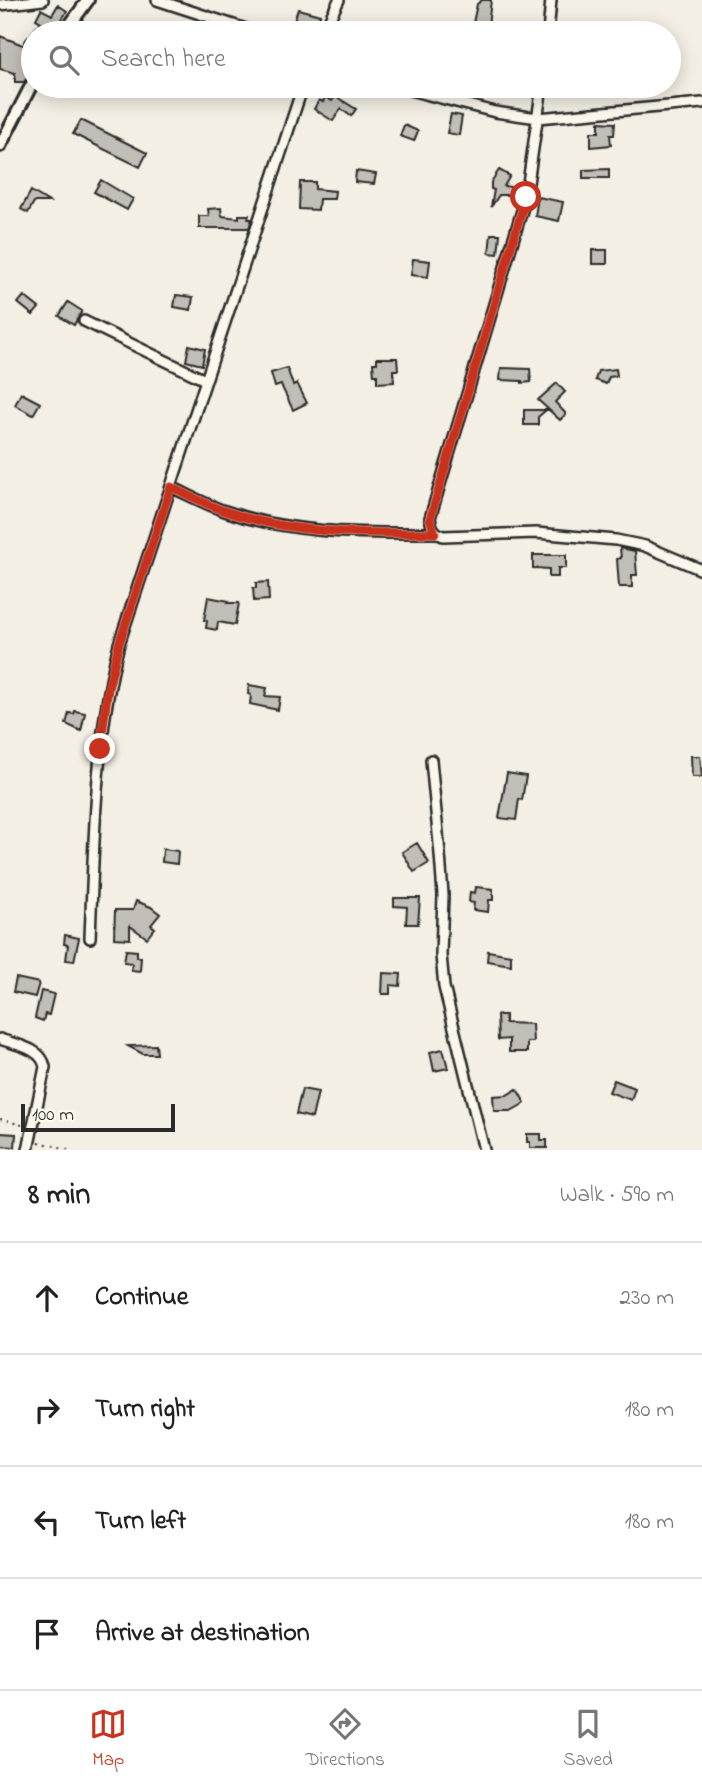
<!DOCTYPE html>
<html lang="en">
<head>
<meta charset="utf-8">
<style>
	body { margin:0; font-family:"Indie Flower",sans-serif; background:#f6f6f6; color:#222 }
	.scale { position:absolute; left:21px; bottom:18px; width:154px; box-sizing:border-box; padding-left:7px; border:4px solid #2b2b2b; border-top:0; font-size:19px; line-height:24px; white-space:nowrap; color:#2b2b2b; -webkit-text-stroke:5px #fbf7ec; paint-order:stroke }
	.stop { position:absolute; width:21px; height:21px; margin:-16px; border:5px solid #c8321e; border-radius:50%; background:#fff }
	.stop.end { background:#c8321e; border-color:#fff; box-shadow:0 2px 7px #0008 }
	.list { margin:0; padding:0; list-style:none }
	h2 { display:flex; justify-content:space-between; align-items:center; height:91px; margin:0; padding:0 28px; font-size:30px }
	h2 small { font-size:23px; font-weight:400; color:#767676 }
	.list li { display:grid; grid-template-columns:46px 1fr auto; gap:21px; align-items:center; box-sizing:border-box; height:112px; padding:0 28px; border-top:2px solid #e0e0e0 }
	.list b { display:block; font-size:26px; white-space:nowrap }
	.list em { font-size:23px; font-style:normal; color:#767676 }
	.icon { flex:none; width:38px; height:38px; fill:none; stroke:currentColor; stroke-width:2; stroke-linecap:round; stroke-linejoin:round }
	.map { position:relative; flex:none; width:702px; height:1150px; overflow:hidden }
	.search { position:absolute; background:#fff; box-shadow:0 4px 18px #0003; left:21px; right:21px; top:21px; height:77px; display:flex; align-items:center; gap:18px; box-sizing:border-box; padding:0 24px; border-radius:38px; color:#767676; font-size:26px }
	.sheet { height:539px; background:#fff }
	nav { display:flex; justify-content:space-around; align-items:center; box-sizing:border-box; height:98px; border-top:2px solid #e0e0e0; background:#fff; font-size:19px; color:#767676 }
	nav a { display:grid; justify-items:center; gap:4px }
	nav .on { color:#c8321e }
	.map>svg:first-child { display:block }
</style>
</head>
<body>
<div class="map">
<svg width="702" height="1150" viewBox="0 0 702 1150">
	<rect width="100%" height="100%" fill="#f3efe4"/>
	<filter id="ink" filterUnits="userSpaceOnUse"><feTurbulence type="fractalNoise" baseFrequency=".0143" numOctaves="2"/><feDisplacementMap in="SourceGraphic" scale="14" xChannelSelector="R" yChannelSelector="G"/><feConvolveMatrix kernelMatrix="1 2 1 2 8 2 1 2 1" color-interpolation-filters="sRGB"/></filter>
	<g filter="url(#ink)">
		<path fill="#c0beb6" stroke="#2b2b2b" stroke-width="2" d="M482 0H491L488 26 473 23 477 4Z
			M58 5 67 11 55 31 53 29 50 33H33V53L29 47V76L24 82H15V73L0 69V36L28 47 24 42 41 22 36 19 41 9 52 15Z
			M298 9 320 15 316 30 294 21Z
			M335 96 356 109 351 116 341 109 333 121 314 109 319 100 323 102 325 97 332 101Z
			M451 114 462 116 459 135 447 133Z
			M81 120 147 153 140 167 73 134Z
			M599 122 615 123 614 135H610L611 145 591 147V132H599Z
			M404 125 418 131 414 141 400 136Z
			M609 169V178H583V170Z
			M499 170 510 176 504 186 511 187 510 195H499L491 207 494 190 491 189V182Z
			M356 171 376 174 374 184 355 182Z
			M101 180 133 199 127 210 94 192Z
			M300 182H315V189L335 191 334 199H319L318 210 299 209Z
			M31 191 49 202H34L28 213 21 209Z
			M538 197 563 202 559 221 535 216Z
			M221 208 222 216 239 218V215H249L248 219H252L249 228H199V216H209L208 209Z
			M491 234H500L498 254 489 253Z
			M592 250H607V264H592Z
			M413 259 430 261 428 277 411 275Z
			M176 295 193 297 191 310 174 307Z
			M24 296 39 308 33 315 18 303Z
			M68 302 82 311 74 325 59 316Z
			M189 345 205 349 202 365 186 361Z
			M377 358H397L398 370H393L394 382 377 383V375H374L373 363H377Z
			M287 368 293 385 297 383 307 403 293 410 281 385 275 387 271 373Z
			M501 368 530 369 531 382 522 383V381L500 380Z
			M616 369 617 376 609 377 606 384 595 380 598 371Z
			M557 383 565 392 555 402 566 414 560 420 538 400Z
			M21 393 40 403 33 415 15 405Z
			M524 410H546L538 417V425H524Z
			M620 548 635 551 637 575H632V587H619L617 559 621 558Z
			M533 555H566V568H558V577H549V569L533 568Z
			M268 582 269 600 254 601 253 588H256V583Z
			M208 597 229 601 228 603H239L235 625 218 622 217 630 206 628 207 621 204 620Z
			M249 685 267 688 265 696 280 697 278 710 250 704 251 695 248 694Z
			M75 711 85 713 81 731 66 724 69 713 74 714Z
			M691 756H700L702 777H692Z
			M507 773 526 776 522 800 519 799 516 820 499 818Z
			M417 843 429 863 414 872 402 852Z
			M163 849 178 851 177 864 162 862Z
			M476 887 493 889V900H489L488 912 473 910 474 903 469 902 470 892 475 893Z
			M394 898H420L418 924H406L407 907 394 906Z
			M136 901 151 907 160 914 151 925 155 928 147 938 130 926V939L114 938 115 910H133Z
			M65 935 79 938 74 961 66 960 68 945 64 944Z
			M126 950 137 951V957H141L140 971 131 970 132 963 124 962Z
			M488 951 511 955V965L487 961Z
			M383 973 401 974 400 986 390 985V994H382Z
			M16 978 39 983 35 997 13 992Z
			M41 991 54 994 49 1015 45 1014 43 1021 35 1018Z
			M497 1015H505V1023L532 1024 533 1042H527V1052H509V1039L498 1040Z
			M156 1045 157 1054H143L128 1046Z
			M443 1049 448 1068 434 1071 430 1052Z
			M614 1080 635 1088 631 1100 609 1092Z
			M302 1089 318 1092 312 1118 296 1114Z
			M517 1089 525 1103 511 1111H494L493 1096 507 1095Z
			M0 1133 16 1134 15 1147 0 1146Z
			M527 1134H541V1140H547V1148H530V1142H527Z"/>
		<g fill="none" stroke-linecap="round" stroke-linejoin="round">
			<g stroke="#2b2b2b" stroke-width="14">
				<path id="minor" d="M157 0 258 33
					M0 5 43 0
					M323 33 339 0
					M548 33 551 0
					M394 86 495 112 538 118 702 103
					M542 86 526 197 430 518C432 529 434 532 443 536L536 533 616 540 645 546 702 570
					M84 321 205 380
					M171 487C189 495 207 505 225 511 293 535 365 533 435 533
					M431 760 440 854 443 895 441 955 444 987 484 1150
					M90 938C94 840 95 740 119 644L303 86
					M0 1039C16 1045 42 1048 45 1067L28 1150"/>
			</g>
			<g stroke="#2b2b2b" stroke-width="16">
				<path id="tertiary" d="M64 33 88 0
					M0 146 33 82"/>
			</g>
			<path stroke="#2b2b2b" stroke-width="2" stroke-dasharray="2 5" stroke-linecap="butt" d="M0 1119 22 1125
				M39 1142 71 1150"/>
			<use href="#minor" stroke="#fbf7ec" stroke-width="9"/>
			<use href="#tertiary" stroke="#fbf7ec" stroke-width="10"/>
		</g>
	</g>
	<g fill="none" stroke-linecap="round" stroke-linejoin="round" filter="url(#ink)">
		<path stroke="#c8321e" stroke-width="9" d="M100 749 108 689 119 644 171 487C189 495 207 505 225 511 293 535 365 533 435 533L430 519 526 197"/>
	</g>
</svg>
<div class="scale">100 m</div>
<div class="stop" style="left:526px;top:197px"></div>
<div class="stop end" style="left:100px;top:749px"></div>
<div class="search"><svg class="icon" aria-label="search" viewBox="0 0 24 24"><circle cx="10" cy="10" r="6"/><path d="M15 15l6 6"/></svg>Search here</div>
</div>
<section class="sheet">
<h2>8 min<small>Walk · 590 m</small></h2>
<ul class="list">
<li><svg class="icon" aria-label="ahead" viewBox="0 0 24 24"><path d="M12 20V5M6 11l6-6 6 6"/></svg><div><b>Continue</b></div><em>230 m</em></li>
<li><svg class="icon" aria-label="right" viewBox="0 0 24 24"><path d="M7 20v-9h11M14 6l5 5-5 5"/></svg><div><b>Turn right</b></div><em>180 m</em></li>
<li><svg class="icon" aria-label="left" viewBox="0 0 24 24"><path d="M17 20v-9H6M10 6l-5 5 5 5"/></svg><div><b>Turn left</b></div><em>180 m</em></li>
<li><svg class="icon" aria-label="arrive" viewBox="0 0 24 24"><path d="M6 21V4h12l-3 4 3 4H6"/></svg><div><b>Arrive at destination</b></div></li>
</ul>
</section>
<nav>
<a class="on"><svg class="icon" aria-label="map" viewBox="0 0 24 24"><path d="M3 6l6-2 6 2 6-2v14l-6 2-6-2-6 2zM9 4v14M15 6v14"/></svg>Map</a>
<a><svg class="icon" aria-label="directions" viewBox="0 0 24 24"><path d="M12 3l9 9-9 9-9-9zM9 14v-3h6M13 9l2 2-2 2"/></svg>Directions</a>
<a><svg class="icon" aria-label="saved" viewBox="0 0 24 24"><path d="M7 4h10v16l-5-4-5 4z"/></svg>Saved</a>
</nav>
</body>
</html>
